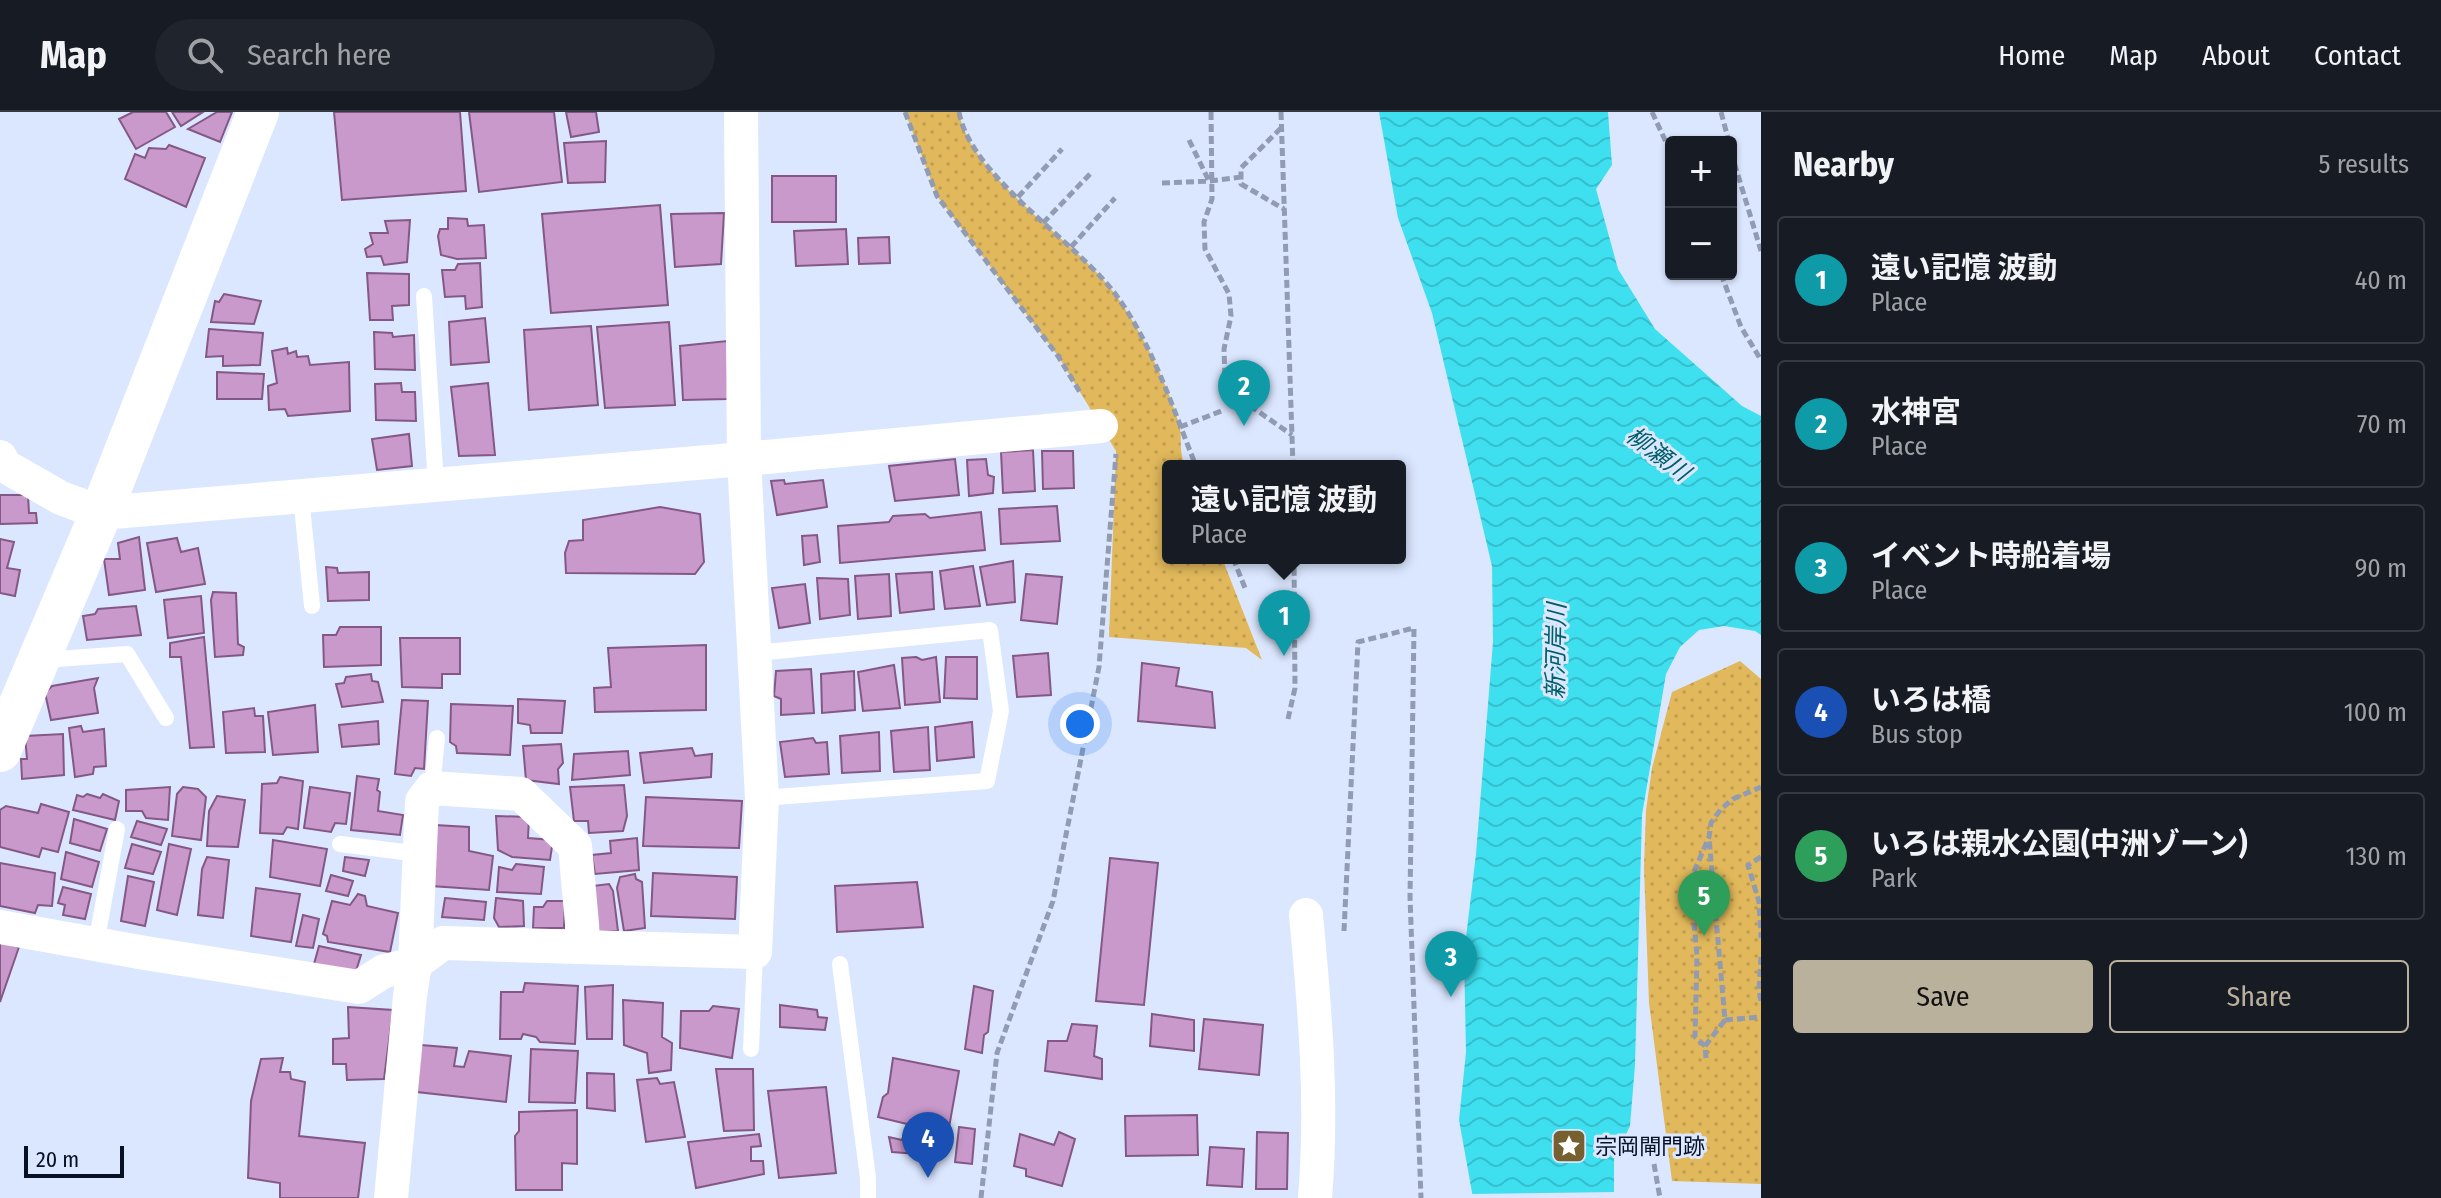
<!DOCTYPE html>
<html lang="en">
<head>
<meta charset="utf-8">
<style>
	body { margin:0; font-family:"Fira Sans Condensed","Noto Sans JP",sans-serif; background:#20242c; color:#f1f3f6 }
	.controls { position:absolute; right:24px; top:24px; display:grid; overflow:hidden; border-radius:8px; box-shadow:0 2px 6px #0004 }
	.controls button { width:72px; height:72px; display:grid; place-items:center; padding:0; border:0; border-bottom:2px solid #363941; background:#171b24; color:#f1f3f6; font:40px sans-serif }
	.scale { position:absolute; left:24px; bottom:20px; width:100px; box-sizing:border-box; padding-left:8px; border:4px solid #081024; border-top:0; font-size:22px; line-height:28px; white-space:nowrap; color:#081024; -webkit-text-stroke:6px #dbe7ff; paint-order:stroke }
	.you { position:absolute; left:1080px; top:612px; width:28px; height:28px; margin:-20px; border:6px solid #fff; border-radius:50%; background:#1a73e8; box-shadow:0 0 0 12px #1a73e833 }
	.badge { display:grid; place-items:center; width:52px; height:52px; border-radius:50%; background:#bab19c; color:#fff; font-size:26px; font-weight:700 }
	.pin { position:absolute; translate:-50% -66px; filter:drop-shadow(0 2px 4px #0008) }
	.pin::after { content:''; position:absolute; top:42px; width:28px; height:24px; background:inherit; clip-path:polygon(0 0,100% 0,50% 100%) }
	.popup { position:absolute; left:1162px; top:348px; width:244px; height:104px; box-sizing:border-box; display:grid; place-content:center; border-radius:8px; background:#171b24; filter:drop-shadow(0 2px 6px #0005); font-size:26px; white-space:nowrap; color:#9ea1a6 }
	.popup b { font-size:30px; color:#f1f3f6 }
	.popup::after { content:''; position:absolute; left:50%; top:100%; margin-left:-16px; border:16px solid transparent; border-top-color:#171b24 }
	.list { margin:0; padding:0; list-style:none }
	h2 { display:flex; justify-content:space-between; align-items:center; height:104px; margin:0; padding:0 32px; font-size:34px }
	h2 small { font-size:26px; font-weight:400; color:#9ea1a6 }
	.list li { display:grid; grid-template-columns:52px 1fr auto; gap:24px; align-items:center; box-sizing:border-box; height:128px; margin:0 16px 16px; padding:0 16px; border:2px solid #363941; border-radius:8px }
	.list b { display:block; font-size:30px; white-space:nowrap }
	.list p { margin:0; font-size:26px; white-space:nowrap; color:#9ea1a6 }
	.list em { font-size:26px; font-style:normal; color:#9ea1a6 }
	.actions { display:flex; gap:16px; padding:24px 32px }
	.actions a { flex:1; padding:18px 0; border:2px solid #bab19c; border-radius:8px; text-align:center; font-size:28px; color:#bab19c }
	.actions .main { background:#bab19c; color:#111 }
	.icon { flex:none; width:44px; height:44px; fill:none; stroke:currentColor; stroke-width:2; stroke-linecap:round; stroke-linejoin:round }
	.map { position:relative; flex:none; width:1761px; height:1086px; overflow:hidden }
	header { display:flex; align-items:center; gap:48px; box-sizing:border-box; height:112px; padding:0 40px; background:#171b24; border-bottom:2px solid #363941 }
	header strong { font-size:38px }
	nav { display:flex; gap:44px; margin-inline-start:auto; font-size:28px }
	.search { width:560px; height:72px; background:#20242c; display:flex; align-items:center; gap:20px; box-sizing:border-box; padding:0 28px; border-radius:44px; color:#9ea1a6; font-size:30px }
	main { display:flex }
	aside { flex:1; background:#171b24 }
	.map>svg:first-child { display:block }
</style>
</head>
<body>
<header>
<strong>Map</strong>
<div class="search"><svg class="icon" aria-label="search" viewBox="0 0 24 24"><circle cx="10" cy="10" r="6"/><path d="M15 15l6 6"/></svg>Search here</div>
<nav><a>Home</a><a>Map</a><a>About</a><a>Contact</a></nav>
</header>
<main>
<div class="map">
<svg width="1761" height="1086" viewBox="0 0 1761 1086">
	<defs>
		<pattern id="park-dots" width="8" height="8" patternUnits="userSpaceOnUse" patternTransform="scale(2)"><rect width="8" height="8" fill="#e1b85b"/><path d="M2 2h.1M6 6h.1" fill="none" stroke="#c09d4f" stroke-width="1.8" stroke-linecap="round"/></pattern>
		<pattern id="water-waves" width="16" height="10" patternUnits="userSpaceOnUse" patternTransform="scale(2)"><rect width="16" height="10" fill="#3edfef"/><path d="M0 5q4-4 8 0t8 0" fill="none" stroke="#35becd"/></pattern>
	</defs>
	<rect width="100%" height="100%" fill="#dbe7ff"/>
	<path fill="url(#park-dots)" d="M905 0H959C970 67 1079 129 1117 185 1141 219 1168 272 1179 312 1183 327 1178 336 1185 354H1168V446H1222L1262 548 1246 536 1109 525 1116 339 1058 244 937 84Z
		M1740 549 1761 567V1072L1672 1069 1649 891 1644 756 1646 698 1652 656 1672 580Z"/>
	<path fill="url(#water-waves)" d="M1379 0H1608L1612 53 1596 77 1618 157 1655 217 1742 294 1761 304V523L1755 519 1724 514 1699 518 1680 535 1666 562 1642 703 1635 953 1630 1014 1614 1047V1086H1473L1459 1008 1466 940 1464 842 1476 742 1493 530 1492 454 1432 201 1398 106Z"/>
	<path fill="#dbe7ff" d="M1617 1080 1618 1086H1469V1082Z"/>
	<path fill="#c899ca" stroke="#845886" stroke-width="2" d="M133 0H166L175 15 136 37 119 7Z
		M172 0H203L181 14Z
		M217 0H232L220 30 188 17Z
		M334 0H460L466 79 342 88Z
		M469 0H554L562 70 479 80Z
		M566 0H596L599 20 571 25Z
		M606 29 605 70 568 71 564 31Z
		M169 33 205 46 186 95 125 67 135 42 145 46 149 36 166 37Z
		M772 64H836V110H772Z
		M660 93 668 193 551 201 542 102Z
		M724 101 721 152 675 155 671 102Z
		M448 106 467 107 468 114 484 113 486 146 457 147 441 143 438 124 440 117H448Z
		M410 108 407 150 384 153 381 144 367 145 365 137 373 132 370 121H388L385 109Z
		M846 117 848 152 796 154 794 119Z
		M889 125 890 151 859 152 858 126Z
		M480 151 482 195 466 197 465 184 445 185 442 158H455L458 152Z
		M367 161 409 162V193L392 194 393 208H370Z
		M224 182 261 189 254 212 211 210 215 189 219 190Z
		M485 206 489 250 451 253 449 210Z
		M669 210 675 293 605 296 597 215Z
		M591 214 598 293 529 298 524 218Z
		M209 217 263 221 260 253 223 254V244L206 245Z
		M374 220 392 221 393 225 414 223 415 258 375 257Z
		M727 229 728 287 683 288 680 234Z
		M287 236 288 242 296 239 297 245 308 244 310 253 349 250 350 299 288 304 285 297 269 298 268 274 277 271 272 239Z
		M217 260 264 262 262 287H217Z
		M401 271 402 280H415L416 309 376 308 375 272Z
		M488 271 495 343 459 344 451 275Z
		M409 322 412 354 377 358 372 327Z
		M1033 338 1035 379 1003 381 1001 340Z
		M1042 339H1073L1074 376 1043 377Z
		M955 347 959 383 895 389 889 354Z
		M986 347 988 363 994 365 993 381 969 384 967 348Z
		M784 368 785 372 823 368 827 395 777 403 771 369Z
		M0 383H28L29 401H36L37 411 0 412Z
		M1057 394 1060 429 1001 432 999 397Z
		M660 395 700 402 704 450 695 462 566 461 565 441 569 429 583 428V408Z
		M981 400 985 438 840 451 838 414 889 410 893 404 925 402 930 406Z
		M817 423 820 450 804 453 802 424Z
		M139 425 145 478 109 483 104 447H120L118 431Z
		M177 426 181 440 198 436 205 472 156 480 147 431Z
		M0 427 14 430 7 456 20 458 15 484 0 481Z
		M1013 449 1015 490 987 493 980 455Z
		M973 454 980 494 945 497 940 459Z
		M326 455 337 456 338 461 369 460V488L328 489Z
		M932 460 934 497 900 501 896 462Z
		M889 462 891 504 858 507 855 464Z
		M1026 462 1062 465 1057 512 1021 508Z
		M817 466 848 467 850 503 820 507Z
		M805 472 810 511 779 516 772 476Z
		M213 480 236 481 238 532 244 535 243 543 215 545 211 488Z
		M201 484 204 521 168 526 164 488Z
		M136 494 141 523 87 528 83 504 95 502 98 497Z
		M340 515H381V553L324 555 323 523H336Z
		M204 525 214 635 190 636 181 545H170V531Z
		M400 526H460V562H442V576L402 575Z
		M706 533V598L595 600 594 576 611 575 608 536Z
		M1048 541 1051 583 1017 585 1013 544Z
		M916 545 922 548 936 545 940 590 905 593 902 546Z
		M946 545H977V587L944 586Z
		M1142 551 1179 556 1176 574 1212 580 1215 616 1138 609Z
		M894 553 900 596 863 599 858 560Z
		M811 557 814 601 781 603V587L774 584 776 559Z
		M854 559 855 598 822 601 821 562Z
		M371 562 372 569 378 570 383 590 342 595 336 572 344 571 346 565Z
		M98 566 94 576 98 601 51 608 45 581 52 574Z
		M518 587 565 589 562 621H531L530 613 518 611Z
		M402 588 428 589 424 657 415 656 411 664 395 662Z
		M451 592 513 594 510 643 457 641 456 634 450 630Z
		M315 593 318 640 273 643 268 600Z
		M254 596 255 604H263L265 640 226 641 223 600Z
		M378 609 379 632 342 635 339 613Z
		M972 610 974 645 937 649 935 615Z
		M81 614 83 620 104 617 106 654 94 655 93 662 75 665 69 616Z
		M928 615 930 658 894 660 891 619Z
		M879 620 880 659 842 661 840 624Z
		M63 622 64 663 22 667 21 647H27L25 624Z
		M813 626 816 631 827 630 829 662 785 665 780 630Z
		M561 632 563 651 558 657 559 672 526 668 523 634Z
		M692 636 695 644 712 642 711 665 644 671 640 641Z
		M628 639 630 663 572 668 574 642Z
		M357 664 379 667 377 678 380 680 378 699 403 703 400 723 351 718Z
		M280 665 303 669 298 717 287 715 283 722 260 721 262 672 277 671Z
		M624 673 627 704 623 719 589 721 588 709H574L570 675Z
		M170 675 168 708 146 706 142 699H126V678Z
		M183 675 198 677 206 685 201 728 172 724 177 682Z
		M310 675 350 681 346 712 335 711 331 720 304 716Z
		M87 682 100 686 103 682 119 689 115 708 73 698 77 683 83 685Z
		M217 684 245 688 238 735 207 734 209 699Z
		M646 685 742 689 739 736 643 734Z
		M41 692 69 700 58 740 42 736 39 745 0 735V698L6 694 38 701Z
		M496 704 529 705 528 726 553 728 550 748 512 745 498 738Z
		M74 707 107 717 100 739 70 731Z
		M137 709 167 717 161 733 131 725Z
		M435 713 469 715V739L493 744 489 778 431 774Z
		M637 726 639 758 595 762 592 743 611 741 610 729Z
		M273 728 327 737 320 774 270 765Z
		M132 732 161 740 153 762 125 756Z
		M169 732 191 737 177 803 157 798Z
		M66 740 99 750 92 775 61 767Z
		M207 745 229 748 223 806 198 803 202 757Z
		M345 745 369 748 365 764 343 759Z
		M1110 746 1158 751 1144 893 1096 889Z
		M0 751 55 761 52 794 38 793 35 801 0 794Z
		M516 752 544 755 541 782 497 780 499 755 512 758Z
		M653 761 737 765 735 807 651 804Z
		M635 762 636 767 642 770 645 816 624 819 617 776 620 765Z
		M331 763 353 769 348 784 326 779Z
		M128 764 154 770 145 814 121 809Z
		M917 770 923 815 837 820 835 774Z
		M609 772 613 779 618 819 599 820 592 774Z
		M63 775 91 782 85 807 63 803 65 793 58 791Z
		M256 776 300 782 291 830 251 824Z
		M358 782 365 784 367 794 398 801 390 840 328 830 327 824 323 822 332 789 350 793Z
		M445 786 486 790 484 808 442 805Z
		M496 786 523 789 524 814 499 815 494 806Z
		M547 789H565L564 816H533L534 795H543Z
		M303 803 319 807 313 836 296 834Z
		M0 830 19 835 0 890Z
		M319 834 361 843 356 859 314 852Z
		M525 871 578 874 575 932 540 930 536 925 523 922 521 927H500L501 880H523Z
		M613 873 612 927H587L585 875Z
		M974 874 993 879 988 920 984 923 982 941 965 937Z
		M623 888 663 891 662 925 672 931 671 958 649 961 647 941 624 933Z
		M780 893 817 898 818 905 827 906 825 918 780 915Z
		M713 894 739 897 732 946 680 936 681 899H709Z
		M348 895 393 898 384 967 347 968 346 952H333V927L349 926Z
		M1152 902 1194 908V939L1150 934Z
		M1204 907 1263 913 1259 963 1199 957Z
		M1072 912 1097 914 1094 944 1102 947V967L1045 959 1048 929H1067Z
		M421 933 457 936 454 954 464 955 469 939 511 944 506 990 417 980Z
		M531 937 578 939 575 991 529 990Z
		M283 946 280 960H290L291 967 305 970 299 1024 365 1031 358 1086H280V1071L248 1066 251 989 261 947Z
		M893 946 959 959 944 1044 892 1040 889 1025 902 1028 907 1012 878 1005 883 985 888 981Z
		M716 957H753L754 1018 724 1019Z
		M587 961 614 962 615 999 587 996Z
		M657 966 660 972 674 970 685 1025 646 1030 637 968Z
		M826 975 836 1061 779 1066 768 979Z
		M577 998V1052L562 1051V1078H516L515 1024 519 1019V1000Z
		M1197 1003 1198 1043 1126 1044 1125 1004Z
		M959 1015 975 1017 972 1052 955 1050Z
		M1059 1020 1075 1027 1062 1074 1026 1064V1057L1014 1054 1020 1022 1054 1033Z
		M1257 1020 1288 1021 1287 1077H1256Z
		M759 1022 761 1034 751 1035V1049H763L764 1062 696 1076 688 1030Z
		M1210 1035 1244 1037 1242 1075 1207 1073Z"/>
	<g fill="none" stroke-linecap="round" stroke-linejoin="round">
		<path stroke="#919cb2" stroke-width="5" stroke-dasharray="8 4" stroke-linecap="butt" d="M905 0 937 84 1058 244 1081 282
			M959 0C970 64 1077 130 1116 183 1153 233 1173 297 1196 354
			M1211 0 1212 87 1204 110 1205 137 1229 182 1231 204 1224 237 1225 266 1239 286 1292 323
			M1281 0 1293 354
			M1652 0 1671 41
			M1721 0 1729 30
			M1281 16 1241 56V72L1284 97
			M1189 28 1209 69
			M1731 40 1761 139
			M1162 71 1210 69 1241 65
			M1018 85 1062 37
			M1043 111 1090 62
			M1071 135 1115 86
			M1721 162 1741 215 1761 248
			M1180 315 1224 298
			M1233 446 1245 476
			M1288 607 1295 576 1294 446
			M1761 745 1748 753 1759 790 1761 826
			M1344 819 1358 530 1414 516 1410 785 1421 1086
			M1761 845 1759 879 1761 889
			M1725 908 1761 905
			M1705 934 1725 908 1709 726
			M1706 946 1705 934 1695 925 1697 844 1690 769 1709 725 1711 711 1721 697 1733 687 1761 675
			M1654 1052 1660 1086
			M981 1086 997 941 1053 789 1099 555 1116 342"/>
		<path stroke="#fff" stroke-width="16" d="M424 184 436 373
			M301 384 312 494
			M756 541 990 518 1001 599 987 669 762 686
			M43 548 127 542 166 606
			M432 676 437 626
			M340 732 420 742
			M96 832 117 717
			M840 852 868 1066V1086
			M751 937 755 840"/>
		<path stroke="#fff" stroke-width="34" d="M0 345 5 354 61 386 101 401 744 347 1101 314
			M1306 803C1315 898 1323 991 1315 1086
			M0 815 145 841 359 875 384 859 415 852 443 831 755 840 762 686 744 347 741 0
			M391 1086 410 884 415 852 422 689 432 676 521 682 575 734 584 834"/>
		<path stroke="#fff" stroke-width="42" d="M0 639 101 401 258 0"/>
	</g>
	<defs>
		<g id="sight-square" transform="scale(1.8)"><rect x="-9" y="-9" width="18" height="18" rx="4" fill="#76602f" stroke="#dbe7ff"/><path d="M0-6L1.8-2.2L6-1.7L2.9 1.2L3.7 5.4L0 3.3L-3.7 5.4L-2.9 1.2L-6-1.7L-1.8-2.2Z" fill="#fff"/></g>
	</defs>
	<g fill-rule="evenodd">
		<use href="#sight-square" x="1569" y="1034"/>
	</g>
	<g text-anchor="middle" stroke-width="6" stroke-linejoin="round" paint-order="stroke">
		<g font-size="22" fill="#081024" stroke="#dbe7ff" text-anchor="start">
			<text x="1595" y="1042">宗岡閘門跡</text>
		</g>
		<g font-size="24" font-style="italic" fill="#006069" stroke="#dbe7ff">
			<text transform="translate(1658 342) rotate(37)" y="8">柳瀬川</text>
			<text transform="translate(1556 539) rotate(-89)" y="8">新河岸川</text>
		</g>
	</g>
</svg>
<div class="controls">
<button>+</button>
<button>−</button>
</div>
<div class="scale">20 m</div>
<div class="you"></div>
<div class="pin badge" style="left:1284px;top:544px;background:#0f9aa8">1</div>
<div class="popup"><b>遠い記憶 波動</b>Place</div>
<div class="pin badge" style="left:1244px;top:314px;background:#0f9aa8">2</div>
<div class="pin badge" style="left:1451px;top:885px;background:#0f9aa8">3</div>
<div class="pin badge" style="left:928px;top:1066px;background:#1a4fb4">4</div>
<div class="pin badge" style="left:1704px;top:824px;background:#2e9e5b">5</div>
</div>
<aside>
<h2>Nearby<small>5 results</small></h2>
<ul class="list">
<li><span class="badge" style="background:#0f9aa8">1</span><div><b>遠い記憶 波動</b><p>Place</p></div><em>40 m</em></li>
<li><span class="badge" style="background:#0f9aa8">2</span><div><b>水神宮</b><p>Place</p></div><em>70 m</em></li>
<li><span class="badge" style="background:#0f9aa8">3</span><div><b>イベント時船着場</b><p>Place</p></div><em>90 m</em></li>
<li><span class="badge" style="background:#1a4fb4">4</span><div><b>いろは橋</b><p>Bus stop</p></div><em>100 m</em></li>
<li><span class="badge" style="background:#2e9e5b">5</span><div><b>いろは親水公園(中洲ゾーン)</b><p>Park</p></div><em>130 m</em></li>
</ul>
<div class="actions"><a class="main">Save</a><a>Share</a></div>
</aside>
</main>
</body>
</html>
